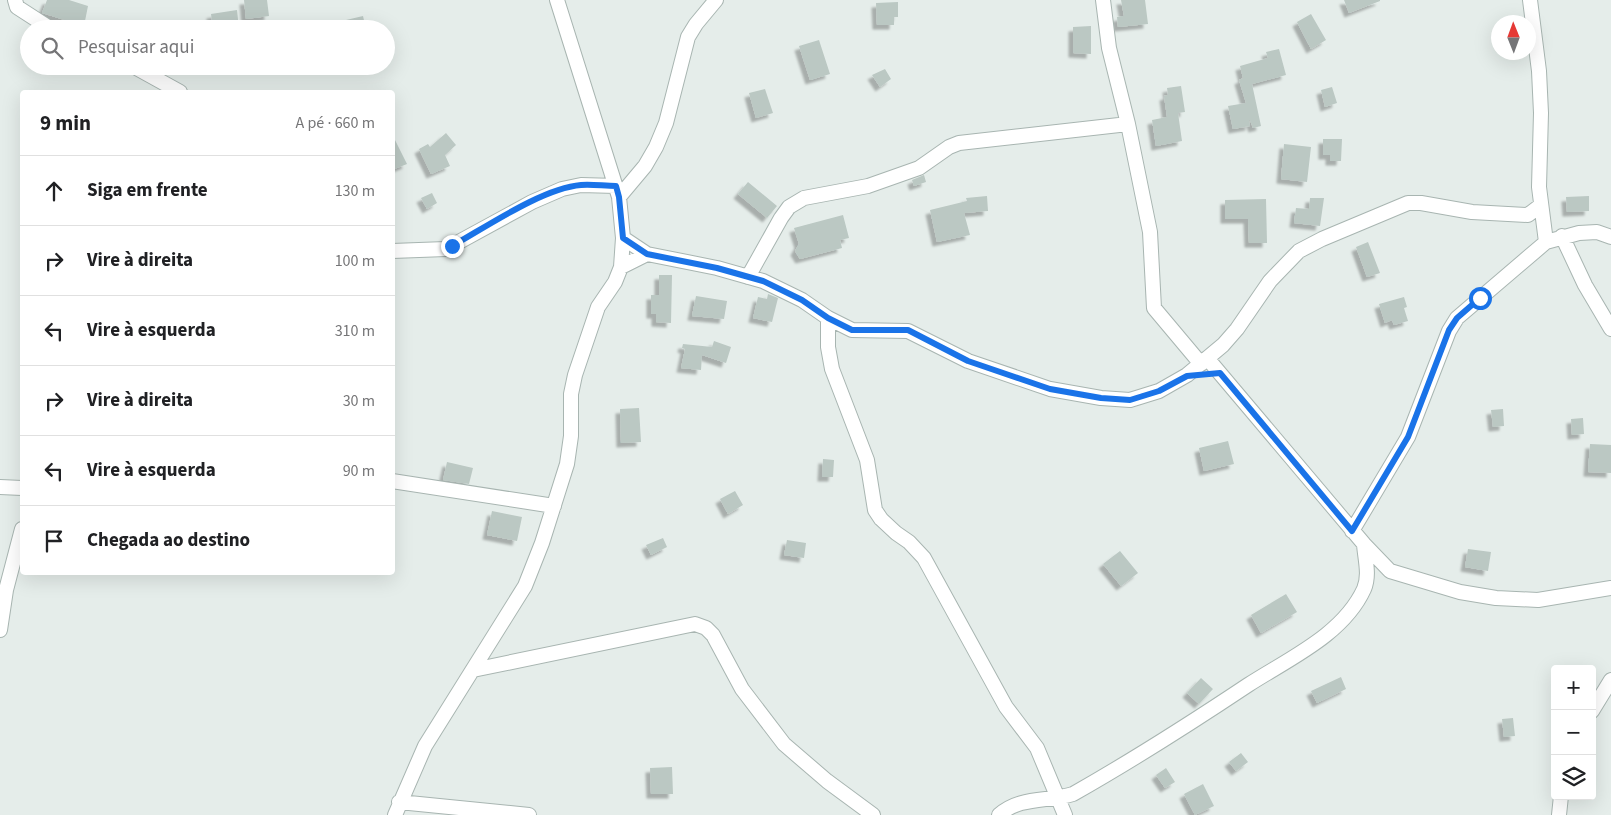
<!DOCTYPE html>
<html lang="pt">
<head>
<meta charset="utf-8">
<style>
	body { margin:0; font-family:"Source Sans 3",sans-serif; background:#f2f2f2; color:#202124 }
	.controls { position:absolute; right:15px; bottom:15px; display:grid; overflow:hidden; border-radius:5px; box-shadow:0 5px 20px #0002 }
	.controls button { width:45px; height:45px; display:grid; place-items:center; padding:0; border:0; border-bottom:1px solid #e0e0e0; background:#fff; color:#202124; font:25px sans-serif }
	.compass { position:absolute; left:1491px; top:15px; width:45px; height:45px; border-radius:50%; background:#fff; box-shadow:0 5px 20px #0002; rotate:359deg }
	.stop { position:absolute; width:15px; height:15px; margin:-11px; border:4px solid #1a73e8; border-radius:50%; background:#fff }
	.stop.end { background:#1a73e8; border-color:#fff; box-shadow:0 1px 5px #0008 }
	.list { margin:0; padding:0; list-style:none }
	h2 { display:flex; justify-content:space-between; align-items:center; height:65px; margin:0; padding:0 20px; font-size:21px }
	h2 small { font-size:16px; font-weight:400; color:#757577 }
	.list li { display:grid; grid-template-columns:32px 1fr auto; gap:15px; align-items:center; box-sizing:border-box; height:70px; padding:0 20px; border-top:1px solid #e0e0e0 }
	.list b { display:block; font-size:19px; white-space:nowrap }
	.list em { font-size:16px; font-style:normal; color:#757577 }
	.icon { flex:none; width:28px; height:28px; fill:none; stroke:currentColor; stroke-width:2; stroke-linecap:round; stroke-linejoin:round }
	.map { position:relative; flex:none; width:1611px; height:815px; overflow:hidden }
	.search { position:absolute; background:#fff; box-shadow:0 5px 20px #0002; left:20px; top:20px; width:375px; height:55px; display:flex; align-items:center; gap:12px; box-sizing:border-box; padding:0 18px; border-radius:28px; color:#757577; font-size:19px }
	.panel { position:absolute; background:#fff; box-shadow:0 5px 20px #0002; left:20px; top:90px; width:375px; height:485px; border-radius:5px }
	.map>svg:first-child { display:block }
</style>
</head>
<body>
<div class="map">
<svg width="1611" height="815" viewBox="0 0 1611 815">
	<defs>
		<filter id="shadow"><feDropShadow dx="-4.5" dy="4.5" stdDeviation="1" flood-color="#0004"/></filter>
	</defs>
	<rect width="100%" height="100%" fill="#e5edea"/>
	<path fill="#bbc8c3" filter="url(#shadow)" d="M47 0H69L88 6 84 26 42 13Z
		M244 0H267L269 16 246 19Z
		M1121 0H1145L1148 24 1118 27 1117 17 1124 16Z
		M1344 0H1380V1L1349 13Z
		M898 2V17H894V25H877L876 3Z
		M237 10 239 29H213L211 14Z
		M1311 14 1326 40 1311 49 1297 22Z
		M363 16 366 29H330L329 24Z
		M1091 26V54L1073 53V27Z
		M819 40 830 74 810 80 799 46Z
		M1279 49 1286 75 1252 84 1261 126 1253 128 1250 120H1249L1250 126 1233 129 1228 106 1246 103 1239 80 1243 78 1240 66 1268 58 1266 52Z
		M885 69 891 79 880 87 872 75Z
		M1181 86 1185 112 1178 113 1182 141 1156 146 1152 120 1167 117 1164 96 1168 95 1167 88Z
		M1332 87 1337 103 1325 107 1321 90Z
		M765 89 773 113 756 118 749 93Z
		M446 133 456 145 445 155 450 166 431 174 419 149 428 144 430 147Z
		M392 134 407 164 392 170Z
		M1323 139H1342L1341 161H1330V155H1323Z
		M1284 144 1311 147 1307 182 1281 179Z
		M924 175 926 182 914 186 912 180Z
		M748 182 777 206 767 218 738 194Z
		M432 193 437 203 427 209 421 198Z
		M987 196 988 211 964 213 970 235 937 242 930 210 967 201 966 198Z
		M1589 196V211L1567 212 1566 197Z
		M1310 198H1324L1320 226 1294 223 1296 208 1309 209Z
		M1266 199 1267 243H1249L1248 219H1225V200Z
		M843 215 849 238 840 240 842 248 800 259 795 251 799 244 794 228Z
		M1368 242 1380 273 1367 277 1356 247Z
		M659 275H672L671 323 656 322V314H651V295H659Z
		M768 294 778 298 772 322 753 318 758 297 767 299Z
		M696 296 727 301 724 319 692 316Z
		M1404 297 1407 307 1404 308 1408 321 1394 325 1392 320 1385 323 1379 304Z
		M714 341 731 347 726 363 702 355 701 370 681 368 685 349 682 348 683 344 712 347Z
		M639 408 641 442 621 443 620 409Z
		M1503 409 1504 426 1493 427 1491 410Z
		M1583 418 1584 434 1572 435 1571 419Z
		M1228 441 1234 464 1204 471 1199 448Z
		M1590 444 1611 445V473L1588 472Z
		M823 459 834 460 833 477H822Z
		M447 462 473 468 469 484 443 480Z
		M735 491 743 505 728 514 720 499Z
		M492 511 522 517 517 541 487 535Z
		M663 538 667 547 651 555 646 545Z
		M787 540 806 543 804 558 784 555Z
		M1468 549 1491 552 1488 571 1465 567Z
		M1120 551 1138 573 1121 586 1103 564Z
		M1286 594 1297 612 1261 633 1251 615Z
		M1341 677 1346 689 1317 703 1311 691Z
		M1201 678 1213 689 1199 704 1187 693Z
		M1513 718 1515 736 1504 737 1502 719Z
		M1241 753 1248 762 1236 771 1229 762Z
		M672 767 673 794H651L650 768Z
		M1166 768 1175 782 1165 788 1156 775Z
		M1203 784 1214 806 1195 815 1184 794Z"/>
	<g fill="none" stroke-linecap="round" stroke-linejoin="round">
		<g stroke="#a8b5b1" stroke-width="16">
			<path id="street" d="M15 0 17 7 51 29
				M1103 0 1109 48 1128 124 1150 232 1154 308 1201 364 1207 358 1364 544 1390 571 1460 592 1496 598 1538 600 1611 588
				M1530 0 1539 71 1541 113 1539 187 1546 242
				M133 66 180 92
				M619 197 645 166 656 147 666 123 688 37 696 24 716 0
				M1562 236 1585 285 1611 329
				M623 238 647 254 717 268 763 281 802 300 828 318 852 330 908 331 968 361 1050 389 1101 398 1130 400 1159 391 1187 375 1223 345 1237 329 1270 281 1299 251 1322 239 1408 203H1421L1472 212 1528 215 1541 205
				M392 251 446 249 532 202 562 189 581 185 616 186
				M621 267 647 254
				M748 277 781 218 789 207 804 198 868 186 919 168 949 147 959 143 1128 124
				M828 318V347L832 369 867 460 875 510 881 519 896 533 909 542 924 558 1006 707 1037 748 1065 815
				M392 481 554 506
				M0 487 22 488
				M1352 531 1408 437 1449 331 1457 318 1546 242 1579 233 1597 232 1611 237
				M0 630 6 590 22 529
				M473 670 695 624 706 628 713 635 742 689 784 744 827 781 873 815
				M1592 711 1611 680
				M399 802 529 815
				M395 815 425 746 525 586 542 543 567 464 571 436V394L575 375 598 307 615 282 621 267 623 238 619 197 557 0
				M999 815C1020 796 1048 802 1073 794 1133 760 1191 723 1248 685 1288 659 1343 635 1364 589 1370 575 1365 559 1364 544
				M1559 815 1561 796"/>
		</g>
		<use href="#street" stroke="#fff" stroke-width="14"/>
	</g>
	<g fill="none" stroke-linecap="round" stroke-linejoin="round">
		<path stroke="#1a73e8" stroke-width="6" d="M452 246C486 227 543 188 581 185 592 184 604 186 616 186L619 197 623 238 647 254 717 268 763 281 802 300 828 318 852 330H908L968 361 1050 389 1101 398 1130 400 1159 391 1187 376 1220 373 1352 531 1408 437 1449 330 1457 318 1480 298"/>
	</g>
</svg>
<div class="controls">
<button>+</button>
<button>−</button>
<button><svg class="icon" aria-label="layers" viewBox="0 0 24 24"><path d="M12 4l9 5-9 5-9-5zM3 14l9 5 9-5"/></svg></button>
</div>
<svg class="compass" viewBox="-18 -18 36 36"><path d="M0-13l5 13h-10z" fill="#e53935"/><path d="M0 13l5-13h-10z" fill="#757577"/></svg>
<div class="stop" style="left:1480px;top:298px"></div>
<div class="stop end" style="left:452px;top:246px"></div>
<div class="search"><svg class="icon" aria-label="search" viewBox="0 0 24 24"><circle cx="10" cy="10" r="6"/><path d="M15 15l6 6"/></svg>Pesquisar aqui</div>
<section class="panel">
<h2>9 min<small>A pé · 660 m</small></h2>
<ul class="list">
<li><svg class="icon" aria-label="ahead" viewBox="0 0 24 24"><path d="M12 20V5M6 11l6-6 6 6"/></svg><div><b>Siga em frente</b></div><em>130 m</em></li>
<li><svg class="icon" aria-label="right" viewBox="0 0 24 24"><path d="M7 20v-9h11M14 6l5 5-5 5"/></svg><div><b>Vire à direita</b></div><em>100 m</em></li>
<li><svg class="icon" aria-label="left" viewBox="0 0 24 24"><path d="M17 20v-9H6M10 6l-5 5 5 5"/></svg><div><b>Vire à esquerda</b></div><em>310 m</em></li>
<li><svg class="icon" aria-label="right" viewBox="0 0 24 24"><path d="M7 20v-9h11M14 6l5 5-5 5"/></svg><div><b>Vire à direita</b></div><em>30 m</em></li>
<li><svg class="icon" aria-label="left" viewBox="0 0 24 24"><path d="M17 20v-9H6M10 6l-5 5 5 5"/></svg><div><b>Vire à esquerda</b></div><em>90 m</em></li>
<li><svg class="icon" aria-label="arrive" viewBox="0 0 24 24"><path d="M6 21V4h12l-3 4 3 4H6"/></svg><div><b>Chegada ao destino</b></div></li>
</ul>
</section>
</div>
</body>
</html>
